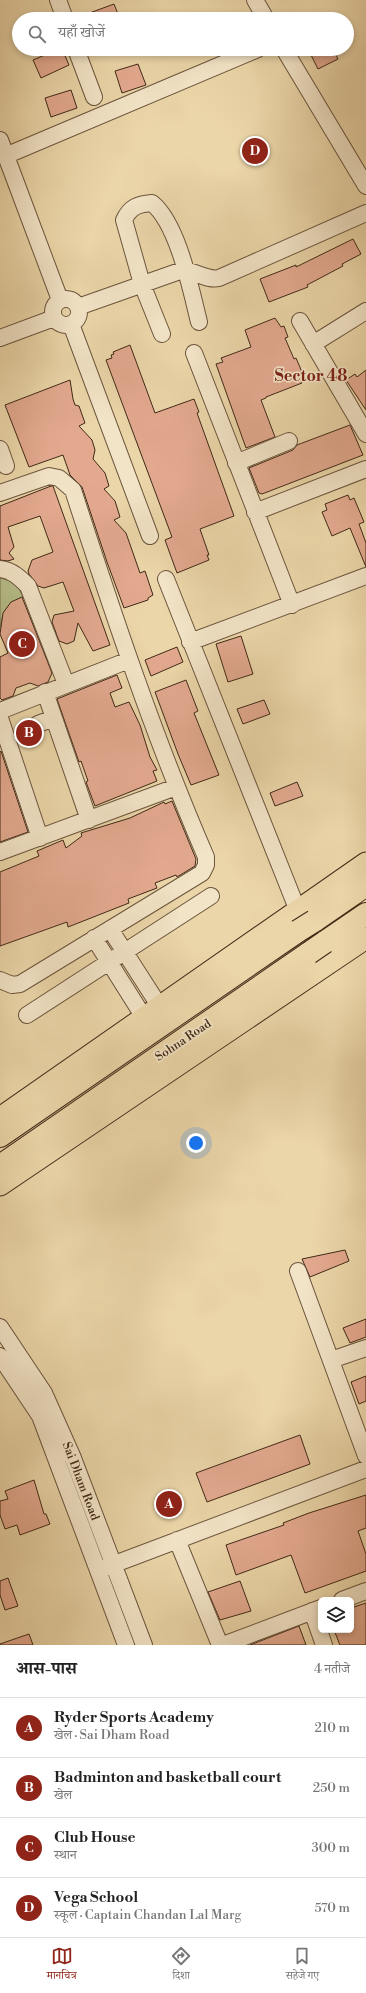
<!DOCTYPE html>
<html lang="hi">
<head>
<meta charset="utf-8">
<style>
	body { margin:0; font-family:"Libre Bodoni","Noto Serif Devanagari",serif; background:#f6f6f6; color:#222 }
	.controls { position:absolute; right:12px; bottom:12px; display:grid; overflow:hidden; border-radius:6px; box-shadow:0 2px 6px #0003 }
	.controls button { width:36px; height:36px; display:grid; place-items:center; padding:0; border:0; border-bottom:1px solid #e0e0e0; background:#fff; color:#222; font:20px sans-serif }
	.you { position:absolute; left:196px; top:1143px; width:14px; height:14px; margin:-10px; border:3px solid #fff; border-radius:50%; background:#1a73e8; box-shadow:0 0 0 6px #1a73e833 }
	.badge { display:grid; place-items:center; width:26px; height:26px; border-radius:50%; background:#8f2418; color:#fff; font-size:13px; font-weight:700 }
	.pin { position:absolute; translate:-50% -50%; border:2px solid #fff; box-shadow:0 1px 4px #0006 }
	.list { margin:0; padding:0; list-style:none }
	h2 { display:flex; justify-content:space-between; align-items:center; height:52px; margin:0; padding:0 16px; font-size:17px }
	h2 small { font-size:13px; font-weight:400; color:#767676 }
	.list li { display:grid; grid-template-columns:26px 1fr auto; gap:12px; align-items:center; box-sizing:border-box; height:60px; padding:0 16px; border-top:1px solid #e0e0e0 }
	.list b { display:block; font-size:15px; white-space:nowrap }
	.list p { margin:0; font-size:13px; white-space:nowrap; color:#767676 }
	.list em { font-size:13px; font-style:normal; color:#767676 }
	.icon { flex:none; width:22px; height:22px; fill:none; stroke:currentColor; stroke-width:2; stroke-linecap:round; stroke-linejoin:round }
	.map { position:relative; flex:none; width:366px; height:1645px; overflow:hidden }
	.search { position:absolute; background:#fff; box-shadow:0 2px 6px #0003; left:12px; right:12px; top:12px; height:44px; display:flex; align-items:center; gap:10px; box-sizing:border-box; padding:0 14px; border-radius:22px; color:#767676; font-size:15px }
	.sheet { height:292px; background:#fff }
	nav { display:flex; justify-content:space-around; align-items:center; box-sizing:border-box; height:56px; border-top:1px solid #e0e0e0; background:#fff; font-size:11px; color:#767676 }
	nav a { display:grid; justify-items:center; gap:2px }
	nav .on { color:#8f2418 }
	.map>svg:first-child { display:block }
</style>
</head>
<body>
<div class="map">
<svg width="366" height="1645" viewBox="0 0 366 1645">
	<rect width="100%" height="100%" fill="#ebd6a9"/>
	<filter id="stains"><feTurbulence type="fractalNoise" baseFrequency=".005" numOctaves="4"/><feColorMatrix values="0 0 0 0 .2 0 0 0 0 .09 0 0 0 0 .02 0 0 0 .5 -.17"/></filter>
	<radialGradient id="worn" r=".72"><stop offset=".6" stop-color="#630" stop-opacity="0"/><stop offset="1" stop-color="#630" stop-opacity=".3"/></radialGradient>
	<path fill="#b6be89" stroke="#7b7450" d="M0 578 16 582 23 597C6 605 3 610 0 628Z"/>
	<path fill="#e3a98f" stroke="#402917" d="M114 4 120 19H76V18Z
		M59 49H62L69 65 41 78 33 60Z
		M308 49H333L338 59 318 69Z
		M138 64 146 85 122 93 115 71Z
		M71 90 77 108 51 117 45 98Z
		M353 239 361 254 342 264 343 266 307 285 308 287 269 302 260 279 296 265V267Z
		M275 318 281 327 284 326 288 337 285 338 294 359 296 358 302 372H300L302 377 300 378 302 383 266 397V398L261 400 275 437 246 448 216 364 223 362 221 358 251 347 245 330Z
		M130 345 155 413 194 399 199 412 197 413 234 516 200 529 209 555H207L209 560 177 573 165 540 172 537 106 360 112 358 111 355 114 354 113 352Z
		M366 370V410L346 380 355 374 357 377Z
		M70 380 73 399 75 405 79 406 85 423 79 426 92 440 95 450 93 459 105 473 109 486 104 489 115 501 120 517 114 520 126 533 140 573 145 571 153 595 148 598V600L124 608 107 562 82 487 70 475 63 455 29 467 5 405Z
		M350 425 363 455 262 494 259 493 249 468 293 450 297 445Z
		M51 486H53L110 645 93 651 78 623 74 641 67 644 59 641 52 622 54 615 74 611 63 582 44 588 38 586 29 574 28 571 32 560 53 552 40 516 8 527 14 547 9 553 14 559 8 561 0 560V506Z
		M348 495 350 500 354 498 364 522 359 524 366 543V567L350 528 332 536 322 512 327 510 325 504Z
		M22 597 52 673 48 682 38 686 30 683 16 688 13 696 2 700 0 698V657L8 653 0 634 3 613 11 602Z
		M241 636 253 674 228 682 216 644Z
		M177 647 183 662 151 676 145 660Z
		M117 675 122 688 110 693 115 707 129 702 140 725 150 757 157 770 153 771 157 781 95 806 86 782 88 781 81 761 79 762 57 699Z
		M186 680 198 711 194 713 219 775 191 785 178 754 155 692Z
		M264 700 270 714 243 724 237 709Z
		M1 751 28 832 0 842V752Z
		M297 782 303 796 275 806 270 793Z
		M172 801 196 859 195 866 177 877 176 875 155 883 157 888 128 899 129 903 68 927 67 922 0 946V872L39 856 37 851 63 840 66 848 82 836 81 833 130 818 164 802 165 804Z
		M345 1250 349 1261 310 1277 302 1259Z
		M366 1319V1337L350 1343 343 1328Z
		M366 1376V1401L359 1404 351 1382Z
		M300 1435 310 1464 207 1502 196 1473Z
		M34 1480 44 1514H46L50 1524 20 1535 17 1525 5 1529 0 1515V1501L8 1499 5 1491Z
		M366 1495V1528L358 1531 366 1554V1571L305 1593 291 1555 236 1575 226 1545 284 1525 283 1523 309 1513Z
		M8 1578 18 1606 5 1610 0 1595V1581Z
		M240 1581 251 1611 220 1620 208 1592Z
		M366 1603V1645H340L334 1630H351V1608Z
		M299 1626 306 1645H250Z
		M29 1634 33 1645H0V1644Z"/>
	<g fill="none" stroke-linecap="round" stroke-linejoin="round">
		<g stroke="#6b543c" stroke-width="18">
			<path id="minor" d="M58 0 65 19
				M255 0 266 19
				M76 49 94 97
				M284 49 366 186
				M0 140 60 300
				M5 156 258 49
				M53 312a13 13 0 1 1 26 0a13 13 0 1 1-26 0Z
				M78 307 180 271C195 269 205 281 219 278L366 213
				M300 321 366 434
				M71 324 150 536
				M162 334 142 284 124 220C130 207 138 204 152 203 178 224 191 290 199 322
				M0 338 54 318
				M313 344 366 311
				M194 353 292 605
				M0 449 6 466
				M236 463 289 441
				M0 493 49 476 59 478 73 490C113 614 154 737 206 857V865L202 873 20 984 12 985 0 980
				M255 512 366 469
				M0 569C12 570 20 578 28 586L66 684
				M166 579 298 911 322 957
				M190 642 366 576
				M45 692 89 820
				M0 711 129 660
				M0 718 40 838
				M38 724 54 718
				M0 852 176 787
				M110 929 160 1007
				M94 938 145 1019
				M27 1015 211 896
				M298 1271 366 1456
				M0 1327 44 1393 73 1458 144 1645
				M0 1356 40 1416 126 1645
				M331 1360 366 1348
				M177 1540 220 1645
				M104 1568 366 1469
				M342 1600 366 1591
				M312 1611 324 1645
				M223 1645 321 1608"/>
		</g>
		<g stroke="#402917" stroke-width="23">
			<path id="major" d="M0 1118 366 863
				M0 1185 366 938"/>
		</g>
		<g stroke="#402917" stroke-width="24">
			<path id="highway" d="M314 921 366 885
				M325 942 366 914
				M0 1136 298 931
				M0 1166 309 953"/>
		</g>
		<use href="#minor" stroke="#f2e4c7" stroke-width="16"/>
		<use href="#major" stroke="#ebd6a9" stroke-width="21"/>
		<use href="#highway" stroke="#ebd6a9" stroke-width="22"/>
		<g stroke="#402917" stroke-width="24" stroke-linecap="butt">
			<path id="highway-bridge" d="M298 931 314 921
				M309 953 325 942"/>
		</g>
		<use href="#highway-bridge" stroke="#ebd6a9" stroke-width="22"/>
	</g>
	<g text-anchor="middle" stroke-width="3.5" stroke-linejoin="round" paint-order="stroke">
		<g font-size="12" fill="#402917" stroke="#f2e4c7">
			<text transform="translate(183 1040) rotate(-34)" y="4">Sohna Road</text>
			<text transform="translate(81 1481) rotate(69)" y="4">Sai Dham Road</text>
		</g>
		<g font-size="16" font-weight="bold" fill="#7a1f14" stroke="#f2e4c7">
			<text x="311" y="381">Sector 48</text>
		</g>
	</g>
	<rect width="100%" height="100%" filter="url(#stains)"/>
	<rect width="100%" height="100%" fill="url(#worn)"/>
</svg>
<div class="controls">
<button><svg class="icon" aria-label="layers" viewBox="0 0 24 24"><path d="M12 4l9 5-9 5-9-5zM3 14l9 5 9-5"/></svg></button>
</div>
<div class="you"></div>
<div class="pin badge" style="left:169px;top:1504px">A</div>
<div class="pin badge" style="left:29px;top:733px">B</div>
<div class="pin badge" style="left:22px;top:644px">C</div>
<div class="pin badge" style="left:255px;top:151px">D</div>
<div class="search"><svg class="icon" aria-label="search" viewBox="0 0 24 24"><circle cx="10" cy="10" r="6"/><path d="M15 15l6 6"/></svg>यहाँ खोजें</div>
</div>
<section class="sheet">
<h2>आस-पास<small>4 नतीजे</small></h2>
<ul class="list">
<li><span class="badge">A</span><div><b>Ryder Sports Academy</b><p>खेल · Sai Dham Road</p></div><em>210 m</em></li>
<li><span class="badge">B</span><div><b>Badminton and basketball court</b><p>खेल</p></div><em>250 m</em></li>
<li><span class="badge">C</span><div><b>Club House</b><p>स्थान</p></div><em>300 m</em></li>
<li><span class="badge">D</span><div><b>Vega School</b><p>स्कूल · Captain Chandan Lal Marg</p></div><em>570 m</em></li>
</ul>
</section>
<nav>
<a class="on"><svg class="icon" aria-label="map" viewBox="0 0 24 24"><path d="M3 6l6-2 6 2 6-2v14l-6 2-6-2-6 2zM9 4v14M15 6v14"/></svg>मानचित्र</a>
<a><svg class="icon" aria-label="directions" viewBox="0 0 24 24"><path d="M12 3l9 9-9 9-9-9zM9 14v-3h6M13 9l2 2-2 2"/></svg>दिशा</a>
<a><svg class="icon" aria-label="saved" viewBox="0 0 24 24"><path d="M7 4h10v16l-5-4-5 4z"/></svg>सहेजे गए</a>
</nav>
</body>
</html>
